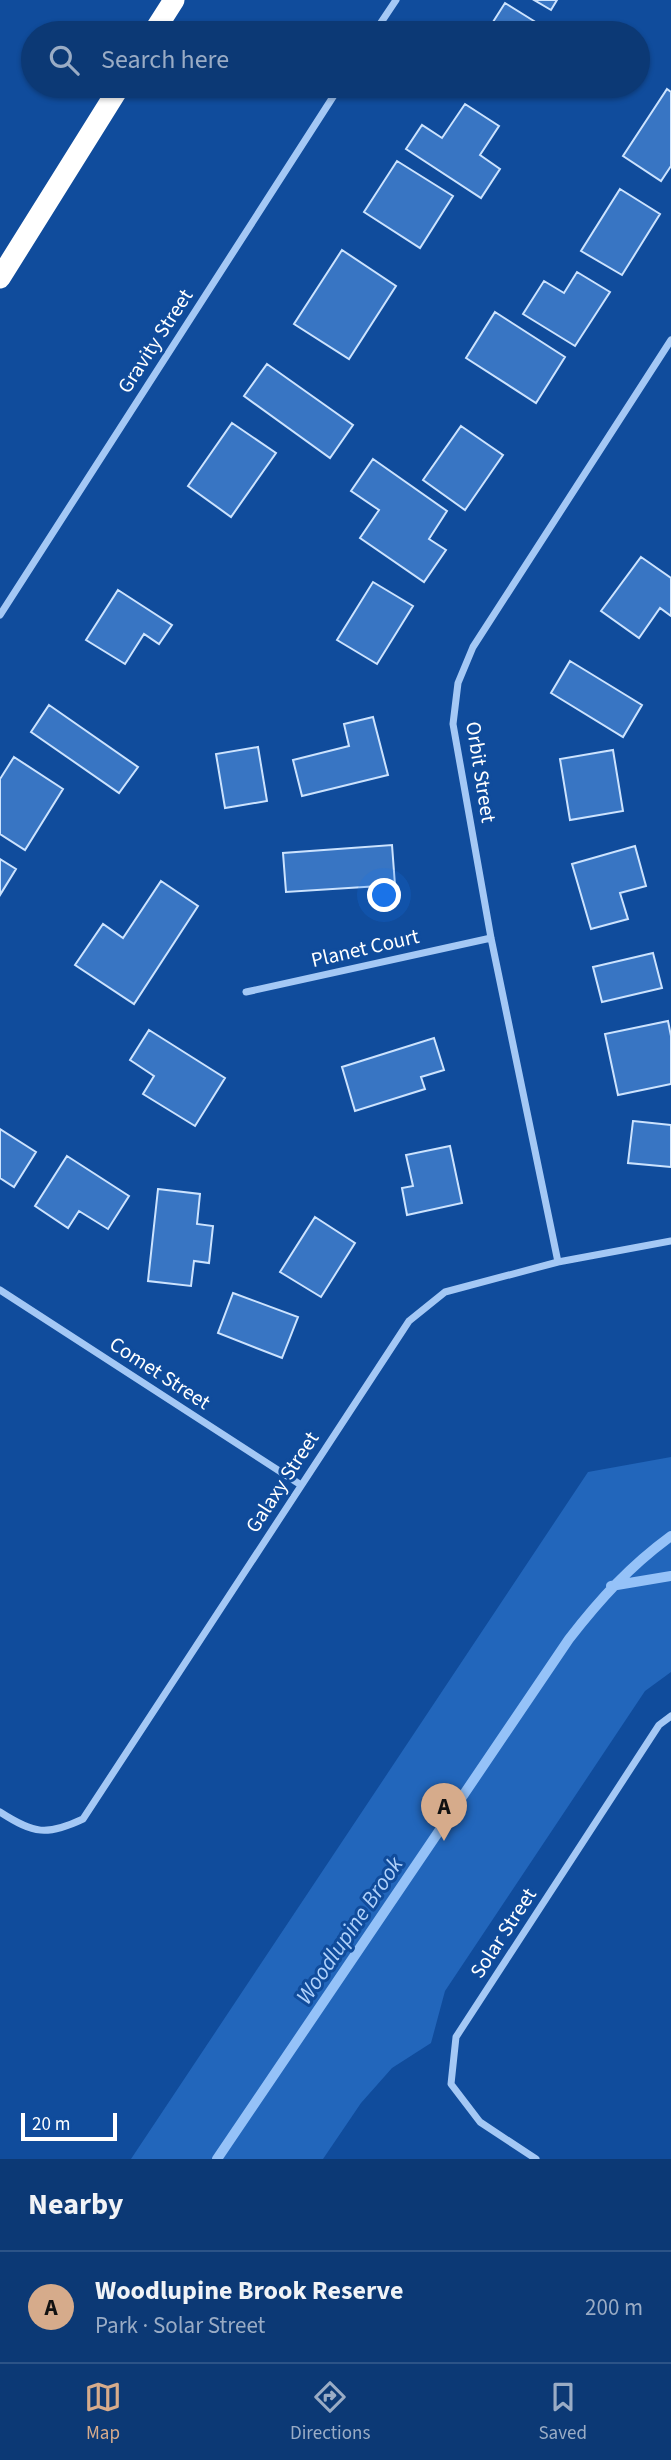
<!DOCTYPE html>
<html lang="en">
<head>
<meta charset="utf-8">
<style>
	body { margin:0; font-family:"Source Sans 3",sans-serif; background:#15407a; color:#f1f3f6 }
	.scale { position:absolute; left:21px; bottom:18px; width:96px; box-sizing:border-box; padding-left:7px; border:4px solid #fff; border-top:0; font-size:19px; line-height:24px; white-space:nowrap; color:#fff; -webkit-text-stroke:5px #104c9c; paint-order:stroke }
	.you { position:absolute; left:385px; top:896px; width:24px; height:24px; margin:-18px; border:5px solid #fff; border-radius:50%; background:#1a73e8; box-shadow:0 0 0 10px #1a73e833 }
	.badge { display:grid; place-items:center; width:46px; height:46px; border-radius:50%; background:#d6ab8b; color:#111; font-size:23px; font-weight:700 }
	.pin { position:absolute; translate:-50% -58px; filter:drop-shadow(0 2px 4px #0008) }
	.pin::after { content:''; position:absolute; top:37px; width:24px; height:21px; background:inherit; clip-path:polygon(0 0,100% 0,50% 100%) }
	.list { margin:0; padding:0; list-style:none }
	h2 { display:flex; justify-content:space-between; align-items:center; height:91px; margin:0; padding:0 28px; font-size:30px }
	h2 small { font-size:23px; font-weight:400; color:#9aacc5 }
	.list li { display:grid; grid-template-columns:46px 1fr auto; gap:21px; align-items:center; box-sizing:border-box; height:112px; padding:0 28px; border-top:2px solid #2c5387 }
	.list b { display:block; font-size:26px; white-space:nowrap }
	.list p { margin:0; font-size:23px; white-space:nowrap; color:#9aacc5 }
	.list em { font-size:23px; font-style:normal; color:#9aacc5 }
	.icon { flex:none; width:38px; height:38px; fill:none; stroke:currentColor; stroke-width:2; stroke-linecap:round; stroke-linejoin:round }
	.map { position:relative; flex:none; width:671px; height:2159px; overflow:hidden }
	.search { position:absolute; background:#0c3975; box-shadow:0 2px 5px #0004; left:21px; right:21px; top:21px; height:77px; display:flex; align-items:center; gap:18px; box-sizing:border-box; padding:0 24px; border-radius:38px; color:#9aacc5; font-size:26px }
	.sheet { height:203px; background:#0c3975 }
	nav { display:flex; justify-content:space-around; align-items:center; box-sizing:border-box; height:98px; border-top:2px solid #2c5387; background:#0c3975; font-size:19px; color:#9aacc5 }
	nav a { display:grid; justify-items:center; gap:4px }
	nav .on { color:#d6ab8b }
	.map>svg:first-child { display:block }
</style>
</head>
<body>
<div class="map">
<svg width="671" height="2159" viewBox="0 0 671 2159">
	<rect width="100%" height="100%" fill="#104c9c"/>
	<path fill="#26b" d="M671 1457V1672L645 1691 445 1991 431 2043 392 2068 361 2103 323 2159H131L588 1472Z"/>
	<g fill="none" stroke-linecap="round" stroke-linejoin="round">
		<path stroke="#95c2f8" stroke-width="10" d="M611 1586 671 1576
			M217 2159 569 1639C600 1599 630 1566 671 1536"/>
	</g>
	<path fill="#3875c3" stroke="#cce3fe" stroke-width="2" d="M534 0H557L551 10Z
		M505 3 550 31 549 33H486Z
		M493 86H516L509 96Z
		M667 89 671 92V166L661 181 623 156Z
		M465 104 499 126 480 155 500 169 481 198 406 149 422 125 442 138Z
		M397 161 453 196 420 248 364 212Z
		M620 189 660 214 622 275 581 251Z
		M342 250 396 286 349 359 294 324Z
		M577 272 610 292 575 346 523 314 544 281 564 293Z
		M495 312 565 357 536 403 466 358Z
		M267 364 353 425 330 458 244 396Z
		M232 423 276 453 231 517 188 486Z
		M461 426 503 455 465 510 423 480Z
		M373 459 447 511 429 539 446 550 424 582 360 538 379 510 351 491Z
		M641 557 671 578V616L660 608 639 638 601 611Z
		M373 582 413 606 377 664 337 640Z
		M118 590 172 625 159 644 144 634 125 664 86 640Z
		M570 661 642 705 623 737 551 693Z
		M49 705 138 767 119 793 31 732Z
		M373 717 388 775 302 796 293 760 349 746 344 724Z
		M258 747 267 801 225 808 216 754Z
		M613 750 623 811 570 820 560 759Z
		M14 757 63 789 25 850 0 834V779Z
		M392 845 395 885 286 892 283 853Z
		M635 846 646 886 620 893 628 919 591 929 572 864Z
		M0 859 16 869 0 895Z
		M161 881 198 906 134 1004 75 965 103 924 123 938Z
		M653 953 662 988 602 1002 593 967Z
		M668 1021 671 1036V1084L618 1095 605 1034Z
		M149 1030 225 1078 195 1126 143 1094 154 1076 130 1060Z
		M434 1038 444 1070 421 1077 425 1089 355 1111 342 1067Z
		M633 1121 671 1125V1167L628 1163Z
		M0 1129 36 1152 14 1187 0 1178Z
		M450 1146 462 1203 407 1215 402 1188 413 1186 406 1155Z
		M67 1156 129 1196 108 1229 79 1211 68 1228 35 1206Z
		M158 1189 200 1194 197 1224 213 1226 209 1263 194 1261 191 1286 148 1281Z
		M315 1217 355 1243 321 1297 280 1272Z
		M233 1293 298 1317 282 1358 218 1333Z"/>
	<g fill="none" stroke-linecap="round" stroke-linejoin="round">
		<path stroke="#a4c8f5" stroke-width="7" d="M374 33 396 0
			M0 615 340 86
			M246 992 491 938
			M558 1262 491 938 453 724 458 683 473 647 671 340
			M0 1290 301 1485
			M0 1812C34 1834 47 1836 83 1819L409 1321 445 1292 558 1262 671 1241
			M536 2159 480 2122 451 2084 456 2037 659 1725 671 1716"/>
		<path stroke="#fff" stroke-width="21" d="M153 33 174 0
			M0 278 120 86"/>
	</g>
	<g text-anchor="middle" stroke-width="6" stroke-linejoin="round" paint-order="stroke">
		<g font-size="21" fill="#fff" stroke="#104c9c">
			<text transform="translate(155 341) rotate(-57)" y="7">Gravity Street</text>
			<text transform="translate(481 772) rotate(81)" y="7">Orbit Street</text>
			<text transform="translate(365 948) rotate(-13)" y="7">Planet Court</text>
			<text transform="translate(160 1373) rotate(33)" y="7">Comet Street</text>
			<text transform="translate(282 1482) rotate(-57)" y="7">Galaxy Street</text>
			<text transform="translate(503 1933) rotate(-57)" y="7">Solar Street</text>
		</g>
		<g font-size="23" font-style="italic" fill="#b0d2fb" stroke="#104c9c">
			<text transform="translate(349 1930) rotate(-56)" y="8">Woodlupine Brook</text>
		</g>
	</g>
</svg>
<div class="scale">20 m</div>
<div class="you"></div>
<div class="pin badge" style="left:444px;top:1841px">A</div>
<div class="search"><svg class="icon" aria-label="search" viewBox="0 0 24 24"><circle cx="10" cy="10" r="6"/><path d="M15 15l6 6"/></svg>Search here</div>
</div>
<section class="sheet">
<h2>Nearby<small></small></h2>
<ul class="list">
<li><span class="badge">A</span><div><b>Woodlupine Brook Reserve</b><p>Park · Solar Street</p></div><em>200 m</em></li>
</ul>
</section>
<nav>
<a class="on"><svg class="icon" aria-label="map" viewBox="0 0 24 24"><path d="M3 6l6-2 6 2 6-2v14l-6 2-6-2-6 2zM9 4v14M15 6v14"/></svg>Map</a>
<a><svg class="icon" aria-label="directions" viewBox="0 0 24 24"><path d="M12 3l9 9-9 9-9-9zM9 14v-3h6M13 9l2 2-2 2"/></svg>Directions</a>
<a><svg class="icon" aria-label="saved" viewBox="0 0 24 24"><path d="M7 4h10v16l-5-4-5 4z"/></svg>Saved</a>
</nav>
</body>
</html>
